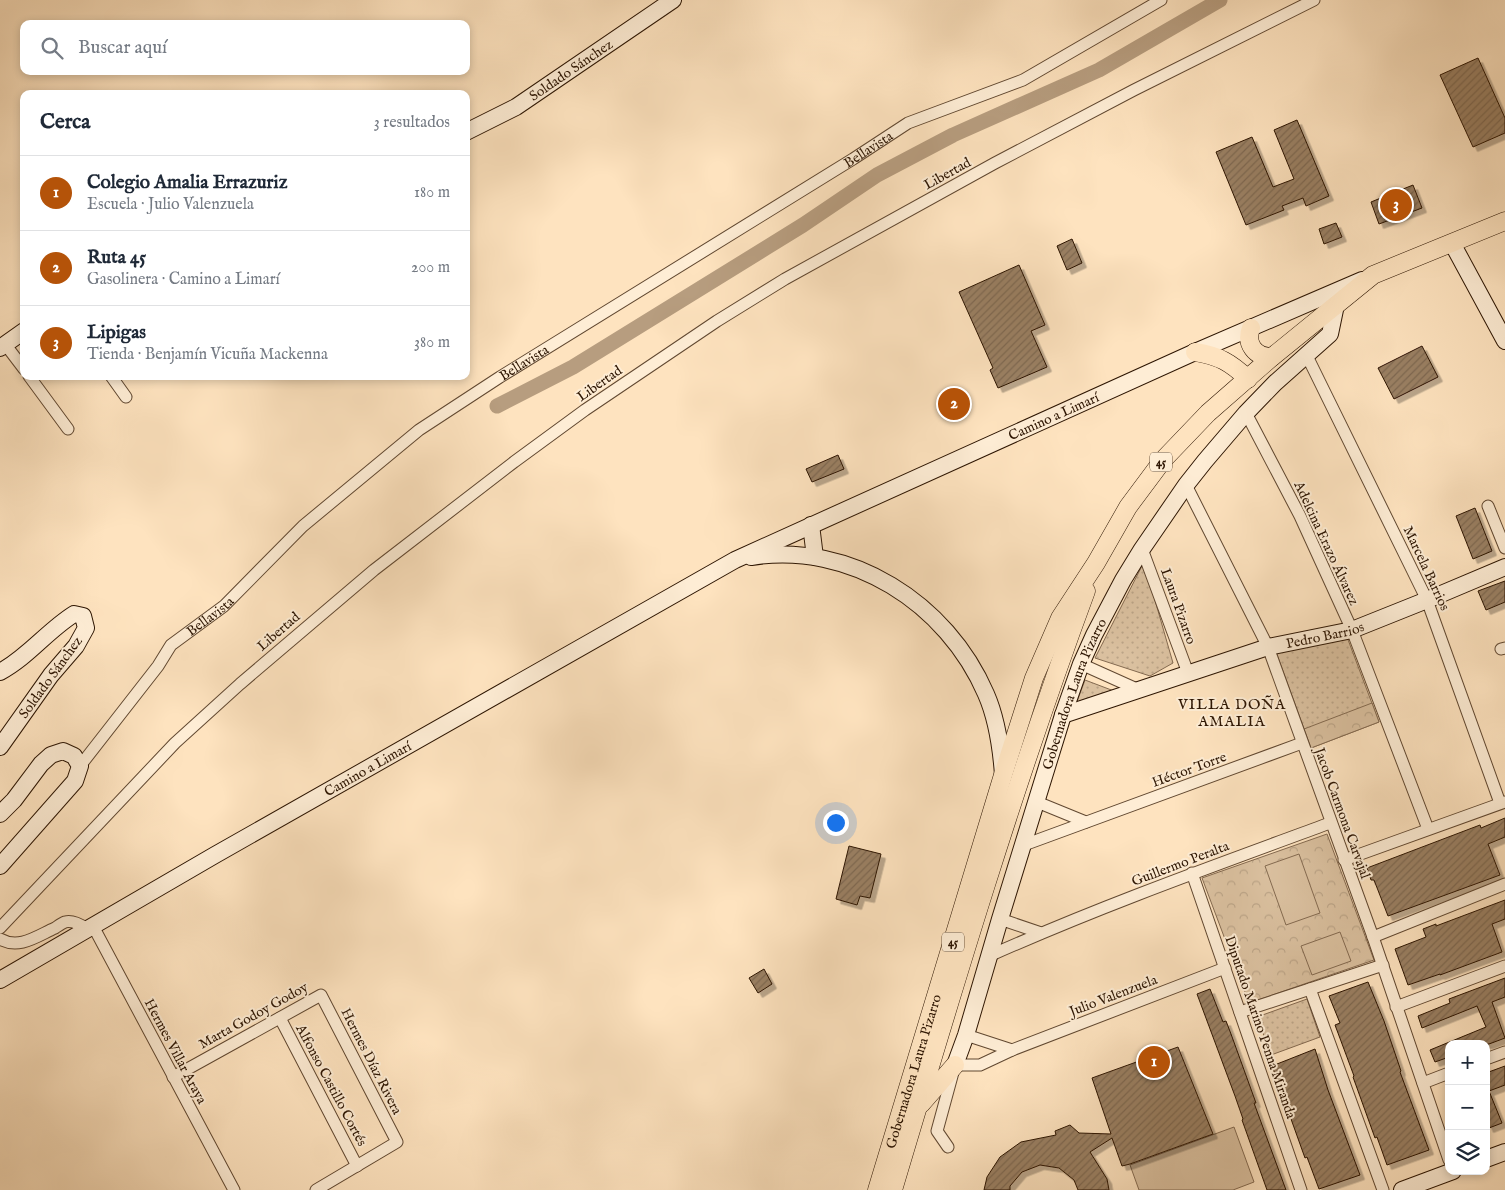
<!DOCTYPE html>
<html lang="es">
<head>
<meta charset="utf-8">
<style>
	body { margin:0; font-family:"IM FELL English",serif; background:#f2f2f3; color:#1f2937 }
	.controls { position:absolute; right:15px; bottom:15px; display:grid; overflow:hidden; border-radius:10px; box-shadow:0 2px 8px #0003 }
	.controls button { width:45px; height:45px; display:grid; place-items:center; padding:0; border:0; border-bottom:1px solid #e0e1e3; background:#fff; color:#1f2937; font:25px sans-serif }
	.you { position:absolute; left:835px; top:822px; width:18px; height:18px; margin:-12px; border:4px solid #fff; border-radius:50%; background:#1a73e8; box-shadow:0 0 0 8px #1a73e833 }
	.badge { display:grid; place-items:center; width:32px; height:32px; border-radius:50%; background:#b45309; color:#fff; font-size:16px; font-weight:700 }
	.pin { position:absolute; translate:-50% -50%; border:2px solid #fff; box-shadow:0 1px 5px #0006 }
	.list { margin:0; padding:0; list-style:none }
	h2 { display:flex; justify-content:space-between; align-items:center; height:65px; margin:0; padding:0 20px; font-size:21px }
	h2 small { font-size:16px; font-weight:400; color:#747a83 }
	.list li { display:grid; grid-template-columns:32px 1fr auto; gap:15px; align-items:center; box-sizing:border-box; height:75px; padding:0 20px; border-top:1px solid #e0e1e3 }
	.list b { display:block; font-size:19px; white-space:nowrap }
	.list p { margin:0; font-size:16px; white-space:nowrap; color:#747a83 }
	.list em { font-size:16px; font-style:normal; color:#747a83 }
	.icon { flex:none; width:28px; height:28px; fill:none; stroke:currentColor; stroke-width:2; stroke-linecap:round; stroke-linejoin:round }
	.map { position:relative; flex:none; width:1505px; height:1190px; overflow:hidden }
	.search { position:absolute; background:#fff; box-shadow:0 2px 8px #0003; left:20px; top:20px; width:450px; height:55px; display:flex; align-items:center; gap:12px; box-sizing:border-box; padding:0 18px; border-radius:10px; color:#747a83; font-size:19px }
	.panel { position:absolute; background:#fff; box-shadow:0 2px 8px #0003; left:20px; top:90px; width:450px; height:290px; border-radius:10px }
	.map>svg:first-child { display:block }
</style>
</head>
<body>
<div class="map">
<svg width="1505" height="1190" viewBox="0 0 1505 1190">
	<defs>
		<pattern id="grass-dots" width="8" height="8" patternUnits="userSpaceOnUse" patternTransform="scale(1.25)"><rect width="8" height="8" fill="#dac09f"/><path d="M2 2h.1M6 6h.1" fill="none" stroke="#bba487" stroke-width="1.8" stroke-linecap="round"/></pattern>
		<pattern id="park-crowns" width="20" height="18" patternUnits="userSpaceOnUse" patternTransform="scale(1.25)"><rect width="20" height="18" fill="#dac09f"/><path d="M2 6a3 3 0 1 1 6 0M12 15a3 3 0 1 1 6 0" fill="none" stroke="#bba487"/></pattern>
		<pattern id="building-hatch" width="6" height="6" patternUnits="userSpaceOnUse" patternTransform="scale(1.25)"><rect width="6" height="6" fill="#9a8064"/><path d="M-1 1l2-2M0 6l6-6M5 7l2-2" fill="none" stroke="#7e6850"/></pattern>
		<filter id="shadow"><feDropShadow dx="4.5" dy="4.5" stdDeviation="0" flood-color="#0004"/></filter>
	</defs>
	<rect width="100%" height="100%" fill="#fee3bf"/>
	<filter id="stains"><feTurbulence type="fractalNoise" baseFrequency=".004" numOctaves="4"/><feColorMatrix values="0 0 0 0 .2 0 0 0 0 .09 0 0 0 0 .02 0 0 0 .5 -.17"/></filter>
	<radialGradient id="worn" r=".72"><stop offset=".6" stop-color="#630" stop-opacity="0"/><stop offset="1" stop-color="#630" stop-opacity=".3"/></radialGradient>
	<path fill="url(#grass-dots)" stroke="#846a50" d="M1144 562 1173 663 1150 676 1095 658Z
		M1347 637 1379 722 1311 748 1276 652Z
		M1085 680 1114 691 1075 707Z
		M1307 999 1320 1037 1271 1055 1257 1017Z"/>
	<path fill="url(#park-crowns)" stroke="#846a50" d="M1372 703 1379 722 1311 748 1304 729Z
		M1327 834 1374 960 1249 1003 1202 878Z"/>
	<path fill="#dac09f" stroke="#846a50" d="M1299 854 1320 913 1286 925 1265 866Z
		M1340 932 1351 961 1312 975 1301 946Z
		M1234 1127 1254 1182 1233 1190H1139L1130 1165Z"/>
	<g fill="none" stroke-linecap="round" stroke-linejoin="round">
		<path stroke="#b79d7f" stroke-width="15" d="M497 406 573 367 803 225 877 175 953 135 1099 70 1220 0"/>
	</g>
	<path fill="url(#building-hatch)" stroke="#2d1502" filter="url(#shadow)" d="M1478 58 1505 118V133L1473 147 1440 75Z
		M1297 120 1329 196 1306 206 1303 198 1282 206 1284 210 1246 225 1216 152 1252 137 1273 187 1294 179 1274 130Z
		M1413 185 1422 208 1379 224 1371 202Z
		M1336 223 1342 237 1324 244 1319 229Z
		M1072 239 1082 263 1067 270 1057 246Z
		M1019 265 1045 325 1031 331 1047 367 998 388 990 370 993 368 959 292Z
		M1422 346 1438 377 1394 399 1378 368Z
		M838 455 844 469 812 482 806 469Z
		M1475 508 1492 551 1473 559 1456 516Z
		M1505 581V602L1486 610 1478 591Z
		M1505 818V837L1488 844 1500 875 1388 916 1374 880H1371L1367 868 1480 825 1481 828Z
		M849 846 881 854 870 898 860 896 857 905 836 899Z
		M1505 900V919L1492 924 1502 952 1440 975V974L1408 985 1395 949 1426 937 1423 929 1436 924V926Z
		M764 969 772 984 758 993 749 978Z
		M1505 978V997L1492 1002 1505 1038 1489 1044H1449V1057L1435 1062 1430 1050 1486 1027 1477 1006 1422 1028 1418 1016 1450 1003 1449 999Z
		M1368 982 1384 1021 1401 1071 1400 1072 1429 1150 1387 1165 1377 1137 1375 1138 1353 1077 1354 1076 1335 1025 1340 1023 1329 996Z
		M1210 989 1223 1022 1226 1021 1231 1034 1256 1103H1254L1286 1190H1267L1242 1120 1243 1119 1235 1096 1197 994Z
		M1178 1047 1213 1134 1130 1164 1122 1166 1112 1138 1090 1152 1107 1179 1109 1190H1078L1074 1180 1059 1168 1040 1165 1022 1172 1010 1186V1190H984L987 1177 1000 1157 1021 1142 1056 1135 1055 1131 1070 1125 1079 1133 1111 1134 1092 1078Z
		M1315 1049 1328 1090 1360 1175 1319 1189 1307 1157 1305 1158 1272 1066Z
		M1505 1066V1085L1489 1091 1502 1123 1489 1128 1486 1121V1073Z"/>
	<g fill="none" stroke-linecap="round" stroke-linejoin="round">
		<g stroke="#614831" stroke-width="13">
			<g id="street">
				<path d="M5 344 24 369"/>
				<path d="M1306 354 1427 600 1500 803"/>
				<path d="M29 376 68 429"/>
				<path d="M111 376 126 397"/>
				<path d="M1246 413 1300 516 1352 630 1428 829"/>
				<path d="M1186 485 1268 647 1373 937 1449 1160"/>
				<path d="M1488 506 1505 548"/>
				<path d="M1142 549 1188 673"/>
				<path d="M1501 649 1505 648"/>
				<path d="M1081 664 1139 690"/>
				<path id="s1" d="M80 766 158 666 171 645 224 606 303 526 419 430 500 377 853 159 908 123 1023 80 1161 0"/>
				<path d="M1037 802 1086 822"/>
				<path d="M1024 845 1302 743"/>
				<path d="M1344 860 1505 802"/>
				<path d="M1192 873 1301 1190"/>
				<path d="M1000 919 1041 933"/>
				<path d="M93 926 234 1190"/>
				<path d="M0 928 175 743 240 684 374 570 514 462 585 410 717 321 785 279 995 163 1134 90 1314 0"/>
				<path d="M1373 937 1505 884"/>
				<path d="M0 939C19 950 37 936 55 928 58 926 62 923 65 922 73 920 81 925 88 929"/>
				<path d="M989 956C1101 906 1216 865 1330 823"/>
				<path d="M1310 989 1383 1190"/>
				<path d="M1396 1007 1505 966"/>
				<path d="M1240 1012 1383 965"/>
				<path d="M280 1018 357 1166"/>
				<path d="M966 1035 1012 1050"/>
				<path d="M1486 1059 1505 1052"/>
				<path d="M173 1077 321 995 397 1142 316 1190"/>
				<path d="M1423 1083 1449 1073"/>
				<path d="M948 1147 937 1131 955 1065H980L1012 1050 1225 968"/>
			</g>
		</g>
		<g stroke="#2d1502" stroke-width="18">
			<g id="secondary">
				<path id="s2" d="M466 132 516 107 673 0"/>
				<path d="M1452 243 1505 341"/>
				<path d="M0 348 24 331"/>
				<path d="M811 525 815 557"/>
				<path d="M751 557C850 541 947 603 986 694 997 719 1001 747 1003 775"/>
				<path d="M0 672C28 657 47 631 74 614L83 616 86 628 76 646 51 675 0 747"/>
				<path id="s3" d="M1063 715 1268 647 1352 630 1427 600 1505 567"/>
				<path d="M0 814 14 800 41 764 51 755 63 751 74 756 80 766 75 781 0 866"/>
				<path id="s4" d="M0 980 215 855 735 560 1195 352 1362 280"/>
				<path id="s5" d="M955 1065 966 1035 1000 919 1063 715 1081 664 1094 635 1123 580 1142 549 1186 485 1205 461 1246 413 1275 383 1330 334 1336 305"/>
				<path d="M1486 1159 1505 1152"/>
				<path d="M1402 1190 1453 1171"/>
			</g>
		</g>
		<g stroke="#2d1502" stroke-width="19">
			<g id="primary">
				<path d="M1251 328C1245 344 1255 357 1272 357"/>
				<path d="M1195 352C1219 356 1230 362 1248 379"/>
				<path d="M921 1104 955 1065"/>
				<path id="s6" d="M877 1190 1003 775 1034 678 1060 618 1096 563 1128 507 1163 460 1208 413 1272 357 1373 275 1505 221"/>
				<path d="M893 1190C953 989 1013 788 1086 591"/>
			</g>
		</g>
		<use href="#street" stroke="#feedd5" stroke-width="11"/>
		<use href="#secondary" stroke="#feedd5" stroke-width="16"/>
		<use href="#primary" stroke="#fee3bf" stroke-width="18"/>
	</g>
	<g text-anchor="middle" stroke-width="4" stroke-linejoin="round" paint-order="stroke">
		<g fill="#feedd5" stroke="#6c5641" stroke-width="1">
			<rect x="1150" y="452.5" width="22" height="19" rx="4"/>
			<rect x="942" y="932.5" width="22" height="19" rx="4"/>
		</g>
		<g font-size="12" font-weight="bold" fill="#2d1502">
			<text x="1161" y="466">45</text>
			<text x="953" y="946">45</text>
		</g>
		<g font-size="14" fill="#2d1502" stroke="#feedd5">
			<text dy="5" stroke="none"><textPath href="#s2" startOffset="122">Soldado Sánchez</textPath></text>
			<text dy="5" stroke="none"><textPath href="#s1" startOffset="1010">Bellavista</textPath></text>
			<text transform="translate(947 173) rotate(-29)" y="5">Libertad</text>
			<text dy="5" stroke="none"><textPath href="#s1" startOffset="605">Bellavista</textPath></text>
			<text transform="translate(599 383) rotate(-35)" y="5">Libertad</text>
			<text dy="5" stroke="none"><textPath href="#s4" startOffset="1196">Camino a Limarí</textPath></text>
			<text transform="translate(1327 543) rotate(65)" y="5">Adelcina Erazo Álvarez</text>
			<text transform="translate(1427 568) rotate(65)" y="5">Marcela Barrios</text>
			<text transform="translate(1179 606) rotate(70)" y="5">Laura Pizarro</text>
			<text dy="5" stroke="none"><textPath href="#s1" startOffset="200">Bellavista</textPath></text>
			<text transform="translate(278 631) rotate(-41)" y="5">Libertad</text>
			<text dy="5" stroke="none"><textPath href="#s3" startOffset="274">Pedro Barrios</textPath></text>
			<text transform="translate(50 677) rotate(-54)" y="5">Soldado Sánchez</text>
			<text dy="5" stroke="none"><textPath href="#s5" startOffset="390">Gobernadora Laura Pizarro</textPath></text>
			<text dy="5" stroke="none"><textPath href="#s4" startOffset="424">Camino a Limarí</textPath></text>
			<text transform="translate(1189 769) rotate(-20)" y="5">Héctor Torre</text>
			<text transform="translate(1343 813) rotate(70)" y="5">Jacob Carmona Carvajal</text>
			<text transform="translate(1180 863) rotate(-21)" y="5">Guillermo Peralta</text>
			<text transform="translate(1113 995) rotate(-21)" y="5">Julio Valenzuela</text>
			<text transform="translate(253 1015) rotate(-29)" y="5">Marta Godoy Godoy</text>
			<text transform="translate(1261 1027) rotate(71)" y="5">Diputado Marino Penna Miranda</text>
			<text transform="translate(176 1051) rotate(62)" y="5">Hermes Villar Araya</text>
			<text transform="translate(372 1061) rotate(63)" y="5">Hermes Díaz Rivera</text>
			<text dy="5" stroke="none"><textPath href="#s6" startOffset="124">Gobernadora Laura Pizarro</textPath></text>
			<text transform="translate(332 1085) rotate(62)" y="5">Alfonso Castillo Cortés</text>
		</g>
		<g font-size="15" letter-spacing="1" fill="#2d1502" stroke="#feedd5">
			<text x="1232" y="709">VILLA DOÑA<tspan x="1232" dy="17">AMALIA</tspan></text>
		</g>
	</g>
	<rect width="100%" height="100%" filter="url(#stains)"/>
	<rect width="100%" height="100%" fill="url(#worn)"/>
</svg>
<div class="controls">
<button>+</button>
<button>−</button>
<button><svg class="icon" aria-label="layers" viewBox="0 0 24 24"><path d="M12 4l9 5-9 5-9-5zM3 14l9 5 9-5"/></svg></button>
</div>
<div class="you"></div>
<div class="pin badge" style="left:1154px;top:1062px">1</div>
<div class="pin badge" style="left:954px;top:404px">2</div>
<div class="pin badge" style="left:1396px;top:205px">3</div>
<div class="search"><svg class="icon" aria-label="search" viewBox="0 0 24 24"><circle cx="10" cy="10" r="6"/><path d="M15 15l6 6"/></svg>Buscar aquí</div>
<section class="panel">
<h2>Cerca<small>3 resultados</small></h2>
<ul class="list">
<li><span class="badge">1</span><div><b>Colegio Amalia Errazuriz</b><p>Escuela · Julio Valenzuela</p></div><em>180 m</em></li>
<li><span class="badge">2</span><div><b>Ruta 45</b><p>Gasolinera · Camino a Limarí</p></div><em>200 m</em></li>
<li><span class="badge">3</span><div><b>Lipigas</b><p>Tienda · Benjamín Vicuña Mackenna</p></div><em>380 m</em></li>
</ul>
</section>
</div>
</body>
</html>
